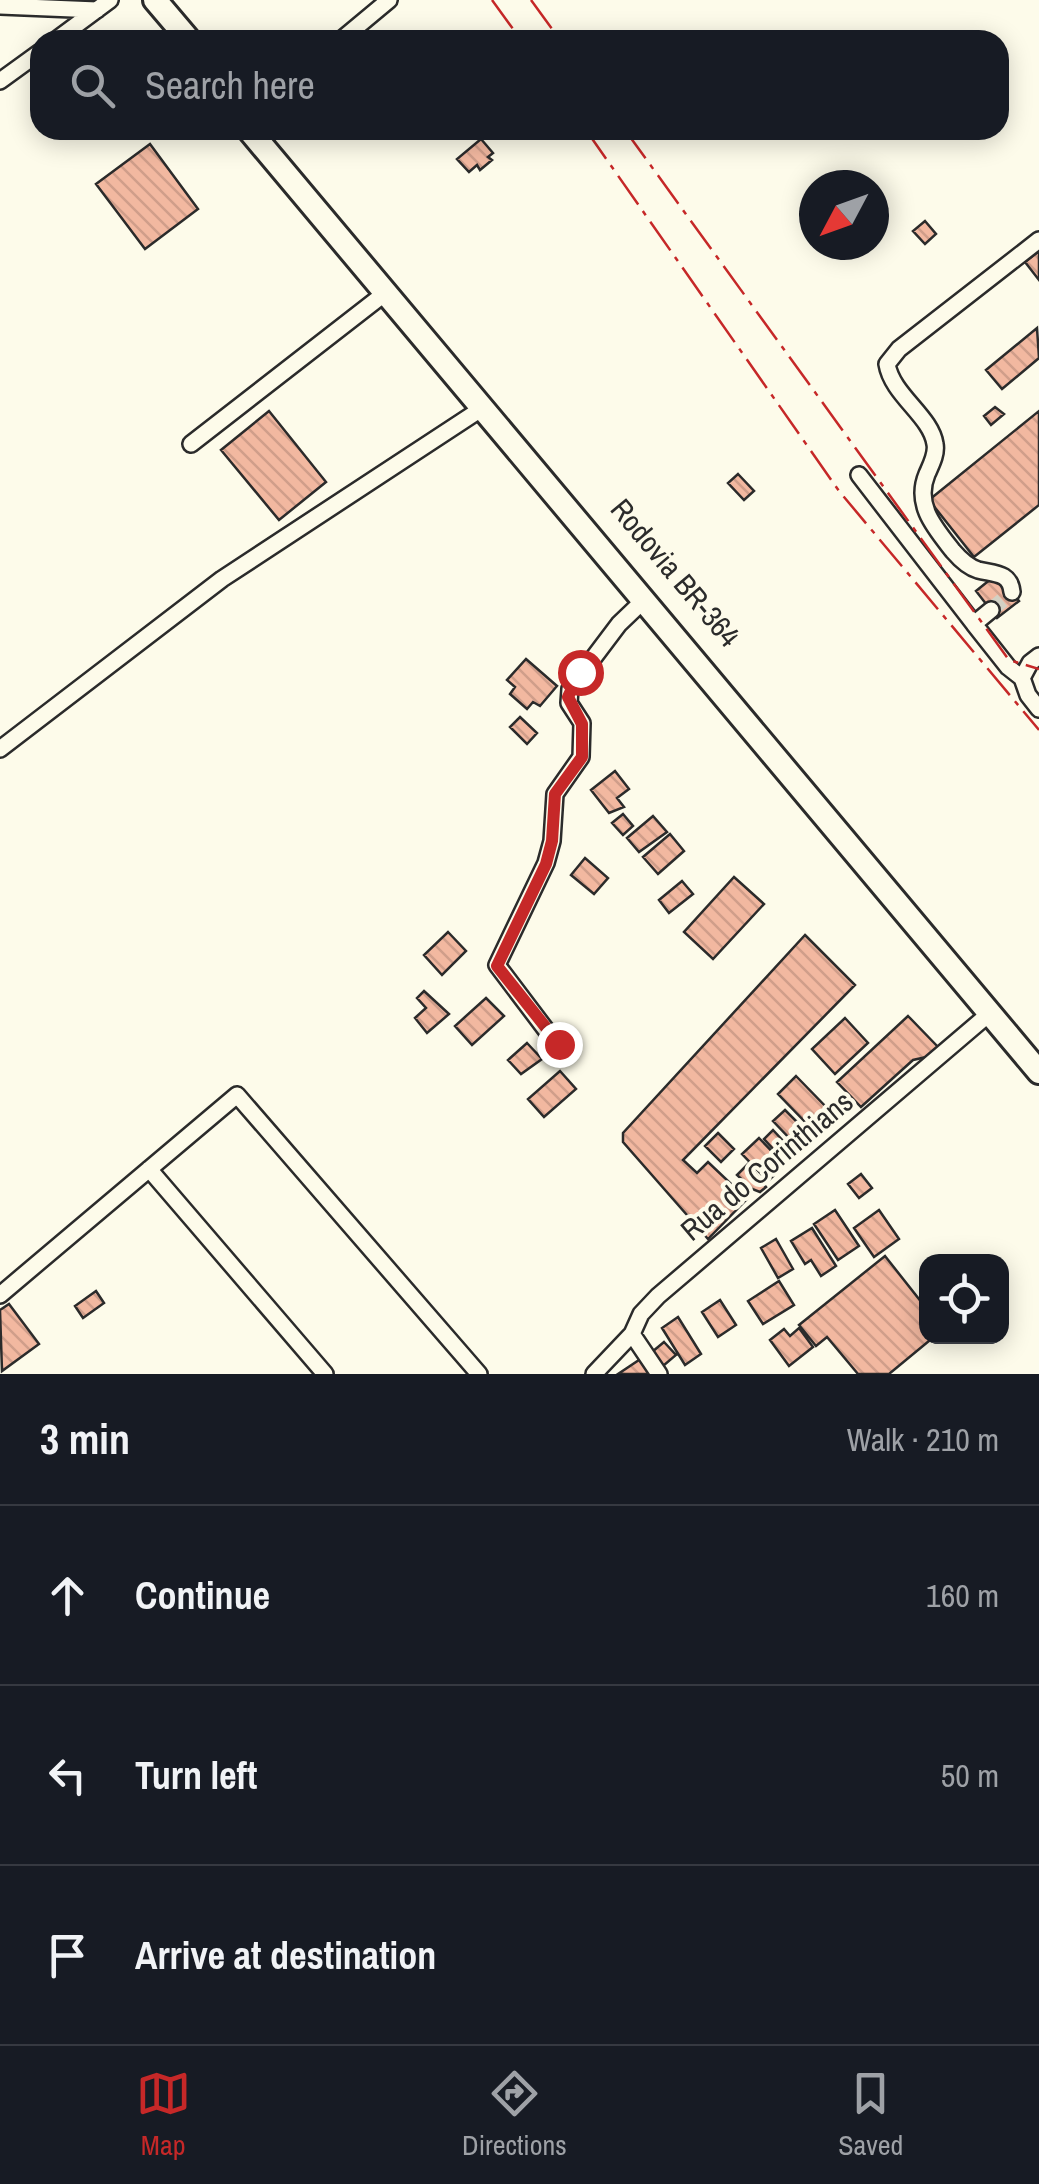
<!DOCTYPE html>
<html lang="en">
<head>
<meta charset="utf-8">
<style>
	body { margin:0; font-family:"Archivo Narrow",sans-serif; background:#20242c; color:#f1f3f6 }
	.controls { position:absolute; right:30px; bottom:30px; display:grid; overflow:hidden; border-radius:20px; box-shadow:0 5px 25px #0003 }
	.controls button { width:90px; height:90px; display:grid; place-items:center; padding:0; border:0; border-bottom:2px solid #363941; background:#171b24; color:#f1f3f6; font:50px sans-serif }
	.compass { position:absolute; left:799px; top:170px; width:90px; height:90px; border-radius:50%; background:#171b24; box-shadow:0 5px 25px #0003; rotate:229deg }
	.stop { position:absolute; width:30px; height:30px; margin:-22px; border:8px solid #c62828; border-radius:50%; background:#fff }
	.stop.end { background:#c62828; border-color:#fff; box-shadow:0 2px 10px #0008 }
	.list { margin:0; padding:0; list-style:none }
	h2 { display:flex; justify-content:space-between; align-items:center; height:130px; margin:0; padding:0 40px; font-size:42px }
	h2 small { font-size:32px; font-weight:400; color:#9ea1a6 }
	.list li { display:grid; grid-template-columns:65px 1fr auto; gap:30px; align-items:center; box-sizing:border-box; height:180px; padding:0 40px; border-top:2px solid #363941 }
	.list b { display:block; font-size:38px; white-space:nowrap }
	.list em { font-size:32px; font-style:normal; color:#9ea1a6 }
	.icon { flex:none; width:55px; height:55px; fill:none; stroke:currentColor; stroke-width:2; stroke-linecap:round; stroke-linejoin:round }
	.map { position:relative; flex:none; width:1039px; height:1374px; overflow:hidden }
	.search { position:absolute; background:#171b24; box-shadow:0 5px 25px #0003; left:30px; right:30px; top:30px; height:110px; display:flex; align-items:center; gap:25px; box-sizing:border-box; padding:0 35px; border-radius:30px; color:#9ea1a6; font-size:38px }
	.sheet { height:670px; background:#171b24 }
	nav { display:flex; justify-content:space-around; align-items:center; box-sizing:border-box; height:140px; border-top:2px solid #363941; background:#171b24; font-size:28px; color:#9ea1a6 }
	nav a { display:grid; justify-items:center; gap:5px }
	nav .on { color:#c62828 }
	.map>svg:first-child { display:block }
</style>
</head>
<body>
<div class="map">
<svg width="1039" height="1374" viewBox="0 0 1039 1374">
	<defs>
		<pattern id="building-back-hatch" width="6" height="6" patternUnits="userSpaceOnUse" patternTransform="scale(2.5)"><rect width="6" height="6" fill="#f2b8a0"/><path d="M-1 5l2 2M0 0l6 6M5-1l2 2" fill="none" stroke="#d09e8a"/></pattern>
	</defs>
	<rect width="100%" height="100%" fill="#fdfbea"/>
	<path fill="url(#building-back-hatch)" stroke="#2b2b2b" stroke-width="2.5" d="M481 139 493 153 488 157 492 160 480 170 477 165 469 172 457 159Z
		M150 144 198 209 145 249 96 184Z
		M925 221 936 234 925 244 913 231Z
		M1039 251V280L1025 262Z
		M1037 328 1039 358 1002 389 986 370Z
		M995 407 1004 414 991 425 984 416Z
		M269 411 326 482 279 520 221 450Z
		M1039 411V505L974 557 929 500Z
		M738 474 754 491 744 500 728 483Z
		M997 574 1019 601 997 618 976 591Z
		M526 659 557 686 540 706 533 702 527 709 510 694 515 687 507 680Z
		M520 717 537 733 527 744 510 727Z
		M615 771 629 789 617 798 624 807 609 813 591 790Z
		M623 814 633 826 623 835 612 823Z
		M653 816 667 832 639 852 627 838Z
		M670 834 684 851 658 874 643 857Z
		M585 858 608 878 594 894 571 875Z
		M734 877 764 904 713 959 684 932Z
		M682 881 693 894 669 913 659 900Z
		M448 932 466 951 442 975 424 955Z
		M805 935 855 985 683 1160 697 1173 708 1162 747 1199 708 1239 623 1142V1133Z
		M424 991 449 1014 427 1033 415 1018 426 1008 417 998Z
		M486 998 504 1016 472 1045 455 1026Z
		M908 1016 940 1049 931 1056 913 1060 861 1107 837 1082Z
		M845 1018 868 1043 835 1074 812 1049Z
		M527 1043 542 1059 521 1074 508 1060Z
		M560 1071 576 1089 544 1117 528 1099Z
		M796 1076 829 1110 811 1128 778 1094Z
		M785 1110 806 1131 794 1143 773 1121Z
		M773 1130 785 1143 776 1152 764 1139Z
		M718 1133 734 1149 721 1162 705 1146Z
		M759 1138 785 1165 768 1181 742 1154Z
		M748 1164 766 1187 760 1192 752 1189 737 1175Z
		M861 1174 872 1188 859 1198 848 1184Z
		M835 1210 859 1246 838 1260 814 1224Z
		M879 1210 899 1239 874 1257 854 1228Z
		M812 1228 836 1266 821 1276 811 1260 805 1264 791 1241Z
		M776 1239 793 1269 778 1278 761 1248Z
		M885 1256 926 1308V1336H935L889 1374H858L827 1337 816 1346 799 1325Z
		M779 1281 794 1305 763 1324 748 1301Z
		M96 1291 104 1303 83 1318 75 1306Z
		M720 1300 736 1325 718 1337 702 1312Z
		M9 1304 39 1344 2 1371 0 1310Z
		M678 1317 701 1354 685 1365 662 1328Z
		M799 1328 813 1347 789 1366 770 1340 784 1329 790 1336Z
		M664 1342 676 1355 663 1366 652 1352Z
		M642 1358 653 1374H618Z"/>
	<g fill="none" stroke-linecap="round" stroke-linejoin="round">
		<path stroke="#d3d1c4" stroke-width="15" stroke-dasharray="15 8" stroke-linecap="butt" d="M991 610 1012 592"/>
		<g stroke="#2b2b2b" stroke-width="20">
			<path id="minor" d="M0 6 97 10
				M56 40 110 0
				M341 40 389 0
				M0 81 40 52
				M191 444 384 294
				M859 475 974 624
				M1012 592C1010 572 994 574 978 570 968 567 959 558 953 551 935 528 914 505 927 474 931 465 937 454 935 444 931 416 892 395 887 364L899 349 1039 240
				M991 610 974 624 1008 667 1022 678
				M1039 656 1030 663 1022 678 1028 695 1039 709
				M0 749 222 579 481 409
				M562 1051 497 965 546 863 552 841 555 794 581 757 582 723 569 703 570 689 619 624 642 602
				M149 1169 325 1374
				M0 1295 237 1095 479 1374
				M632 1334 659 1374
				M594 1374 632 1334 641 1314 658 1296 990 1013"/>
		</g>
		<g stroke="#2b2b2b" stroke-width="28">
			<path id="highway" d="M155 0 189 40
				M249 130 1039 1072"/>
		</g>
		<use href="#minor" stroke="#fdfbea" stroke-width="15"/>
		<use href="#highway" stroke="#fdfbea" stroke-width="22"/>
		<path stroke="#c62828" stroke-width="2.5" stroke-dasharray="35 8 5 8" stroke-linecap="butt" d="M492 0 521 40
			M531 0 560 40
			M586 130 839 491 1039 730
			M625 130 1009 660 1039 669"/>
	</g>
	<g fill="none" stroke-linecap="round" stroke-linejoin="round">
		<path stroke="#c62828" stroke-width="12" d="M559 1044 497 966 546 864 552 841 555 794 582 757V724L568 697 580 672"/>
	</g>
	<g text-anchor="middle" stroke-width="8" stroke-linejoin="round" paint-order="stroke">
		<g font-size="30" fill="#2b2b2b" stroke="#fdfbea">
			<text transform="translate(675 573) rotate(50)" y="10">Rodovia BR-364</text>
			<text transform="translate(767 1166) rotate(-40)" y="10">Rua do Corinthians</text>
		</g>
	</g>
</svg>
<div class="controls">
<button><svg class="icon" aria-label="locate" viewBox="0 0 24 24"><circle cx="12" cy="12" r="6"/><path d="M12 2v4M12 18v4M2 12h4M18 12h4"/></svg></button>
</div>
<svg class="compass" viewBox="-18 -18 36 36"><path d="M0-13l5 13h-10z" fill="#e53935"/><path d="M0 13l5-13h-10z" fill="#9ea1a6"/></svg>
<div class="stop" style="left:580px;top:672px"></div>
<div class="stop end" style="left:559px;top:1044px"></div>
<div class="search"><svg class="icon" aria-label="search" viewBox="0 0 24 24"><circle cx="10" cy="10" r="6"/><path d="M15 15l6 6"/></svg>Search here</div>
</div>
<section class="sheet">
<h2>3 min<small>Walk · 210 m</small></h2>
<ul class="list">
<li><svg class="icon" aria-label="ahead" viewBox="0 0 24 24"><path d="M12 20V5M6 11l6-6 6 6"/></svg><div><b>Continue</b></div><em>160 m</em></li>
<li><svg class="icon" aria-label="left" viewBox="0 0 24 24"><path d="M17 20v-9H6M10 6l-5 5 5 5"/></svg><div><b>Turn left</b></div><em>50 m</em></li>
<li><svg class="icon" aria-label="arrive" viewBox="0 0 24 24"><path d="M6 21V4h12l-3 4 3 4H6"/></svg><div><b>Arrive at destination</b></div></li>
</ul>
</section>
<nav>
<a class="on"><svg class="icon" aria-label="map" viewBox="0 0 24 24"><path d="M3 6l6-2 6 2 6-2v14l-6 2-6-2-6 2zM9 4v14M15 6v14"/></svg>Map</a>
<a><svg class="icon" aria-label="directions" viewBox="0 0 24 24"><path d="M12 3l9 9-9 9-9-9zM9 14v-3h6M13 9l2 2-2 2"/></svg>Directions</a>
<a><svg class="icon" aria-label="saved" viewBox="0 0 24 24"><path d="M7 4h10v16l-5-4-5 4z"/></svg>Saved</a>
</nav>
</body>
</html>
